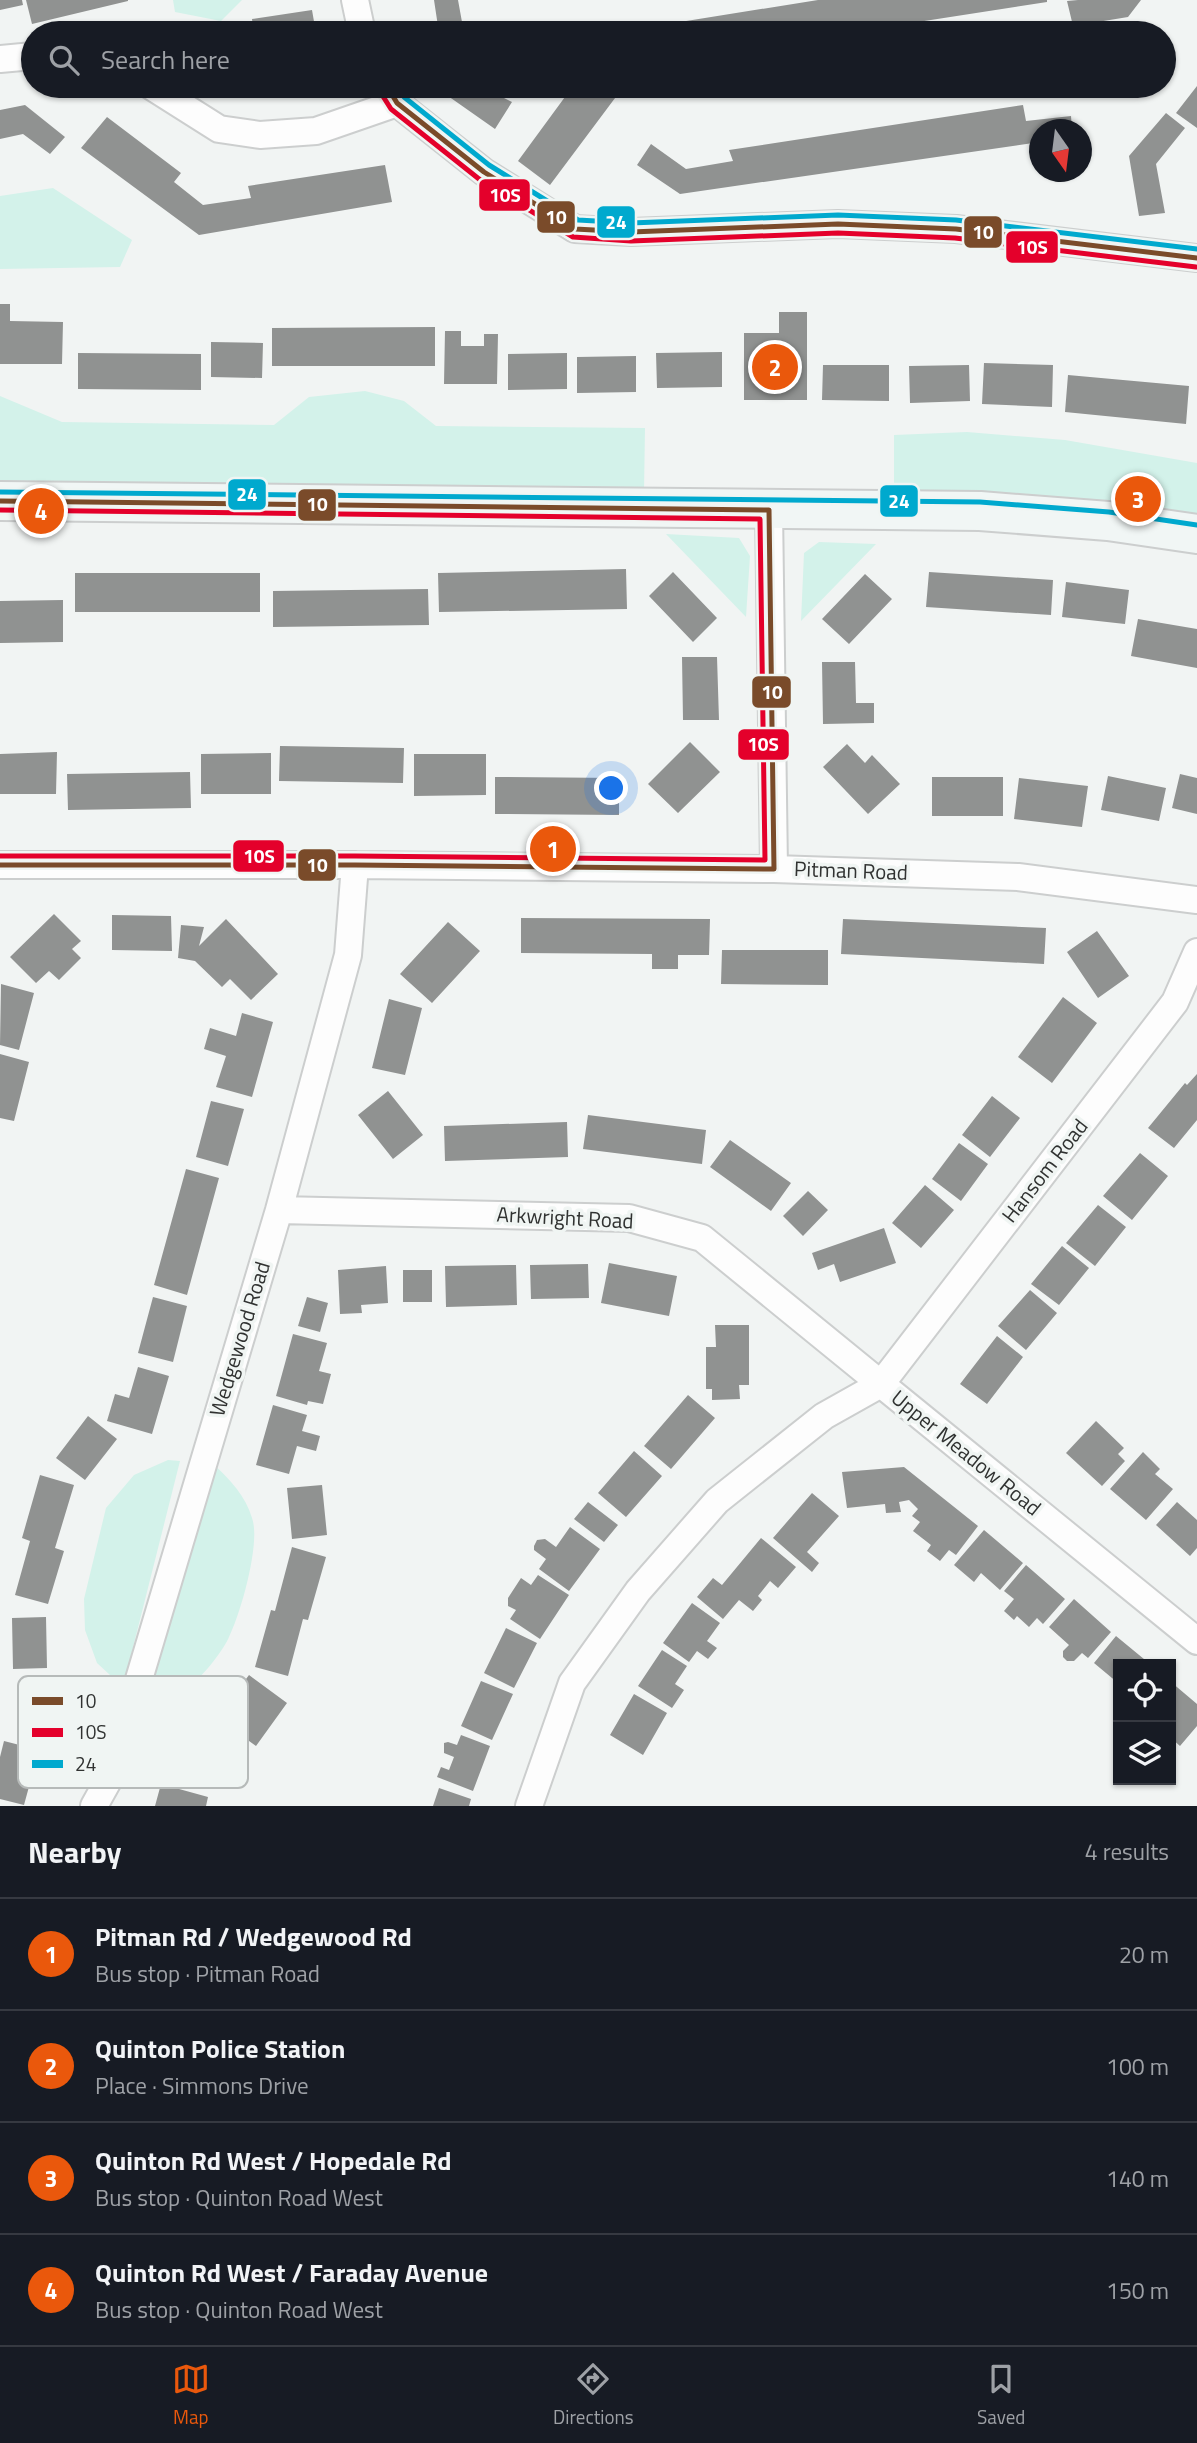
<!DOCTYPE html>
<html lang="en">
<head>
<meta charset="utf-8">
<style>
	body { margin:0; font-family:"Titillium Web",sans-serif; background:#20242c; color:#f1f3f6 }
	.controls { position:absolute; right:21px; bottom:21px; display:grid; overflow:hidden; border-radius:0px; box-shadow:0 2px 5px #0004 }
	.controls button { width:63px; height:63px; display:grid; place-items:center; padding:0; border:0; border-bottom:2px solid #363941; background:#171b24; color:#f1f3f6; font:35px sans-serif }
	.compass { position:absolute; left:1029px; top:119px; width:63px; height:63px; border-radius:50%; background:#171b24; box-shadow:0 2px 5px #0004; rotate:166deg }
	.you { position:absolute; left:612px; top:789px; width:24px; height:24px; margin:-18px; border:5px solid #fff; border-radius:50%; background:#1a73e8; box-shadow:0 0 0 10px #1a73e833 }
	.badge { display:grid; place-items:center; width:46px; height:46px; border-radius:50%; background:#ea580c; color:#fff; font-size:23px; font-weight:700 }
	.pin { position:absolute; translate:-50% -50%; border:4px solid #fff; box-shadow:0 2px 7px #0006 }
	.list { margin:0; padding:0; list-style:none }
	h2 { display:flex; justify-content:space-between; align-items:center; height:91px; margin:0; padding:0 28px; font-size:30px }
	h2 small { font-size:23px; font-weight:400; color:#9ea1a6 }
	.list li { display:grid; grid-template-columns:46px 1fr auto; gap:21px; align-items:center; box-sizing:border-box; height:112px; padding:0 28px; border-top:2px solid #363941 }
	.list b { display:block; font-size:26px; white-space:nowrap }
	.list p { margin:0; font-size:23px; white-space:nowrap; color:#9ea1a6 }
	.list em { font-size:23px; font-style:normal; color:#9ea1a6 }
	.icon { flex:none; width:38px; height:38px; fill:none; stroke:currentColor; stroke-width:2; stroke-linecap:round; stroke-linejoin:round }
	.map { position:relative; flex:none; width:1197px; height:1806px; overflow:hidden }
	.search { position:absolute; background:#171b24; box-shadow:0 2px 5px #0004; left:21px; right:21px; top:21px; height:77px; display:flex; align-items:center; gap:18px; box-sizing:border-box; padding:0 24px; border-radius:38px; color:#9ea1a6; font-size:26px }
	.sheet { height:539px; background:#171b24 }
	nav { display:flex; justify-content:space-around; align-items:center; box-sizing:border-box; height:98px; border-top:2px solid #363941; background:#171b24; font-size:19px; color:#9ea1a6 }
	nav a { display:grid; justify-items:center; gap:4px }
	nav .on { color:#ea580c }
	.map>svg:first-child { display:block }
</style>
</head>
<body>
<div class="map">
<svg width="1197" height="1806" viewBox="0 0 1197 1806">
	<rect width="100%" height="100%" fill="#f1f4f3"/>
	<path fill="#d3f2ea" d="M173 0H242L221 21 175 12Z
		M53 188 132 240 120 267 0 269V196Z
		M365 391 404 401 436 426 645 428 644 492 0 488V396L62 422 274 425 309 397Z
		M967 432 1065 440 1197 463V523L894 494V435Z
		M666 534 739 538 750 556 746 617Z
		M819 542 876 544 801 621 804 553Z
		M168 1460 180 1461 123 1687 97 1663 85 1630 84 1599 106 1508 134 1475Z
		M215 1466C230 1479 246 1497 252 1518 261 1542 241 1613 229 1637 224 1649 203 1677 192 1683 181 1688 168 1690 156 1690L149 1675Z"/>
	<path fill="#909291" d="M0 0H22L23 5 0 10Z
		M26 0H128V1L32 24Z
		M434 0H458L464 33H439Z
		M818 0H1047V2L847 33H682L680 22Z
		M1078 0H1141L1128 17 1073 26 1067 1Z
		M312 10 316 33H254L252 19Z
		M447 86H480L512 102 495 129 448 96Z
		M573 86H624L550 185 518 161Z
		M1197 86V128L1176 113Z
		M25 105 65 137 50 154 23 134 0 139V110Z
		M1023 105 1026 121 1071 116 1072 130H1040V142L680 194 637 165 651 144 686 169 733 161 729 150Z
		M1166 113 1185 128 1156 164 1165 213 1139 216 1129 156Z
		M107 117 181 173 174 182 203 205 251 198 248 186 385 165 392 202 199 235 81 148Z
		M0 304H10V321L63 322 62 364H0Z
		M779 312H807V400H744V333H779Z
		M435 327V366H272V328Z
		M445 331H461V346H484V334H498L497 384H444Z
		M211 342 263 343 262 378 211 377Z
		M722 352V387L657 388 656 353Z
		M78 353 201 354V390L78 389Z
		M567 353V389L508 390V354Z
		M636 356V392L577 393V357Z
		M984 363 1053 365 1052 407 982 404Z
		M823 365H889V401L822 400Z
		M969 365 970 401 910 403 909 366Z
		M1068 375 1189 386 1186 424 1065 412Z
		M626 569 627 609 439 612 438 573Z
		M673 572 717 618 693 642 649 596Z
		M929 572 1053 580 1051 615 926 607Z
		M75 573H260V612H75Z
		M865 574 892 599 849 644 822 619Z
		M1066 582 1129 590 1125 624 1062 617Z
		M428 589 429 625 273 627V591Z
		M63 600V642L0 643V601Z
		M1138 619 1197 629V668L1131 656Z
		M682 657H717L719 720H683Z
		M822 662H855L856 703H874V723L823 724Z
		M690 742 720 772 678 813 648 784Z
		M847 744 865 763 872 755 900 784 868 814 823 767Z
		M280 746 404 748 403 783 279 781Z
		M57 752 56 794H0V754Z
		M271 753V794H201V754Z
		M414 754H486V795L414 796Z
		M190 772 191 808 68 810 67 774Z
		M1180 774 1197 778V814L1172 808Z
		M1108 776 1166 788 1159 821 1101 810Z
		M495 777 619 778V815L495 814Z
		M932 777H1003V816H932Z
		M1019 778 1088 786 1082 827 1014 819Z
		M54 914 81 941 72 949 81 958 59 980 49 971 36 983 10 957Z
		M112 915 171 916 172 951 112 950Z
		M521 918 710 919 709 955H678V969H652V954L521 953Z
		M226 919 278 974 251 1000 230 979 222 987 195 961 178 958 181 925 204 927 199 946Z
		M843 919 1046 928 1044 964 841 954Z
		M448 922 480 951 432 1003 400 974Z
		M1097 931 1129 976 1098 998 1067 952Z
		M722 950H828V985L721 984Z
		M1 984 34 993 19 1050 0 1045Z
		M1063 997 1097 1023 1052 1083 1018 1057Z
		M389 999 422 1008 405 1075 372 1068Z
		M242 1013 273 1022 252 1097 216 1087 226 1056 204 1049 210 1028 236 1036Z
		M0 1054 29 1062 14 1121 0 1118Z
		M1197 1074V1120L1174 1148 1148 1128 1185 1083 1187 1085Z
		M388 1091 423 1135 393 1159 358 1115Z
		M992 1096 1020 1118 990 1157 962 1135Z
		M211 1101 244 1109 228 1166 196 1157Z
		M588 1115 706 1130 702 1164 583 1149Z
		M567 1122 568 1157 445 1161 444 1126Z
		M730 1140 791 1183 771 1211 710 1167Z
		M959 1143 988 1164 961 1201 932 1179Z
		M1140 1153 1168 1176 1132 1220 1103 1196Z
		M186 1169 219 1178 187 1295 154 1285Z
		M925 1185 954 1210 921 1248 892 1223Z
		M808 1191 828 1210 803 1236 783 1216Z
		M1098 1205 1126 1227 1095 1266 1066 1243Z
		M884 1228 896 1263 840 1282 834 1264 818 1270 812 1253Z
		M1062 1246 1089 1268 1059 1305 1031 1284Z
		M609 1263 677 1276 669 1316 601 1303Z
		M588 1264 589 1298 531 1299 530 1265Z
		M516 1265 517 1305 446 1307 445 1266Z
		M386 1266 388 1303 361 1305 362 1313 340 1314 338 1270Z
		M403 1270H432V1302H403Z
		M1030 1290 1057 1313 1026 1350 998 1326Z
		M153 1297 187 1306 173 1362 138 1353Z
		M307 1297 328 1303 320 1332 298 1326Z
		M715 1325H749V1385H739L740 1399 712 1400V1389H706V1347H716Z
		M293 1334 327 1343 319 1371 331 1374 323 1404 308 1401 307 1405 276 1396Z
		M997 1336 1023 1357 987 1404 960 1384Z
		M138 1367 169 1376 152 1434 107 1421 115 1394 129 1398Z
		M688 1395 715 1418 671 1469 644 1446Z
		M273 1405 307 1415 302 1431 320 1436 316 1451 297 1446 289 1474 256 1465Z
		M88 1416 117 1439 85 1480 56 1458Z
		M1096 1421 1124 1448 1118 1454 1125 1461 1102 1486 1066 1453Z
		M634 1451 662 1476 626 1517 598 1493Z
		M1143 1452 1160 1469 1155 1474 1173 1489 1146 1520 1110 1489Z
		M904 1467 978 1526 956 1555 949 1550 940 1561 927 1551 931 1545 913 1531 920 1522 912 1516 918 1509 909 1500 899 1502 901 1512 886 1513 885 1504 847 1508 842 1472Z
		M40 1475 74 1485 55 1548 64 1551 48 1604 15 1595 30 1541 22 1538Z
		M322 1485 327 1535 292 1539 287 1488Z
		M812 1493 839 1516 807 1552 819 1563 812 1572 773 1538Z
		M588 1502 618 1525 604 1542 574 1519Z
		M1177 1502 1197 1520V1548L1190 1556 1156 1525Z
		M570 1527 600 1549 569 1591 539 1569 546 1559 534 1550V1546L537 1540 545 1539 556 1547Z
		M984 1530 1023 1563 1000 1590 981 1573 974 1582 954 1565Z
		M761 1538 796 1567 778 1588 770 1581 758 1596 762 1600 753 1611 739 1600 723 1619 697 1597 713 1578 722 1585Z
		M292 1547 326 1557 308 1620 303 1619 288 1676 255 1667 271 1610 275 1611Z
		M1026 1565 1065 1599 1043 1624 1037 1618 1029 1627 1017 1616 1014 1620 1004 1611 1014 1599 1004 1591Z
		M538 1575 569 1595 540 1639 510 1619 516 1610 508 1606V1598L521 1578 531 1585Z
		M1074 1599 1111 1632 1088 1658 1082 1653 1074 1661H1067L1063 1657V1651L1069 1645 1049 1627Z
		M692 1603 720 1623 707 1641 717 1648 708 1659 697 1651 689 1662 663 1643Z
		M46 1617 47 1668 13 1669 12 1618Z
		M506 1628 537 1643 514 1688 484 1673Z
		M1116 1636 1150 1664H1118V1683L1094 1663Z
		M662 1650 687 1666 675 1684 684 1690 672 1708 638 1686Z
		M249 1675 287 1703 256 1746 217 1718Z
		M481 1681 513 1694 492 1740 461 1726Z
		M1171 1682 1197 1704V1726L1180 1746 1171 1738Z
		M634 1694 667 1713 643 1755 610 1735Z
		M181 1718 216 1728 207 1758 218 1761 210 1789 164 1775Z
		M461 1735 490 1746 473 1791 437 1777 441 1767 449 1770 454 1757 444 1753V1743L448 1742 457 1745Z
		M4 1741 39 1750 24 1805 0 1799V1757Z
		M161 1784 208 1797 206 1806H155Z
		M439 1788 471 1799 469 1806H433Z"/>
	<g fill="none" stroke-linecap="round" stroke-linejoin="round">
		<g stroke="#cccece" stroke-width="30">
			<path id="street" d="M355 0 362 33
				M0 59 33 56
				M151 86 219 129 260 135 316 131 397 103
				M387 86 397 103 484 172 575 229 631 232 838 224 956 229 1197 258
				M769 510 774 869
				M0 865H355L774 869 1018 877 1197 900
				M279 1210 629 1218 702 1238 881 1384 1175 1002 1197 952
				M94 1806 108 1781 128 1716 279 1210 348 955 355 865
				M529 1806 572 1683 638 1591 717 1501 824 1416 881 1384 1197 1641"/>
		</g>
		<g stroke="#cccece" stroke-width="42">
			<path id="secondary" d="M0 501 980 511 1108 521 1197 534"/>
		</g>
		<use href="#street" stroke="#fdfdfd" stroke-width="26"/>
		<use href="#secondary" stroke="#f1f6f5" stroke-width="38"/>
		<g stroke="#f0f5f3" stroke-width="10">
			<path id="bus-1" d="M387 86 397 103 484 172 575 229 631 232 838 224 956 229 1197 258
				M0 501 769 510 774 869 355 865H0"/>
		</g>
		<g stroke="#f0f5f3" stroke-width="10">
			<path id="bus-2" d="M379 90 391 109 479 179 573 237 631 241 838 233 955 238 1196 267
				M0 510 760 519 765 860 355 856H0"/>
		</g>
		<g stroke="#f0f5f3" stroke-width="10">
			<path id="bus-3" d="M397 86 404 97 489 165 578 220 631 223 838 215 956 220 1197 249
				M0 492 980 502 1109 512 1197 525"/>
		</g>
		<use href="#bus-1" stroke="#7a4b2a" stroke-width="5"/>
		<use href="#bus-2" stroke="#e4002b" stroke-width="5"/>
		<use href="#bus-3" stroke="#00a9ce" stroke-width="5"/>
	</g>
	<g text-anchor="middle" stroke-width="7" stroke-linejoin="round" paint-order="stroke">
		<g font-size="21" fill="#303231" stroke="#f0f5f3">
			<text transform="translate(851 871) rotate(2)" y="7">Pitman Road</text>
			<text transform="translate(1045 1171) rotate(-52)" y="7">Hansom Road</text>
			<text transform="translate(565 1218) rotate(3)" y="7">Arkwright Road</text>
			<text transform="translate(240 1339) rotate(-73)" y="7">Wedgewood Road</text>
			<text transform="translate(966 1453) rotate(39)" y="7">Upper Meadow Road</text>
		</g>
	</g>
	<rect x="18" y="1676" width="230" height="112" rx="10" fill="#f0f5f3" stroke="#b6bab9" stroke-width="2"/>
	<rect x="32" y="1697" width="31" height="8" fill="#7a4b2a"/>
	<rect x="32" y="1728" width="31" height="9" fill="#e4002b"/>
	<rect x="32" y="1760" width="31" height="8" fill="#00a9ce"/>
	<g font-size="19" fill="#303231">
		<text x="75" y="1708">10</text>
		<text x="75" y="1739">10S</text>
		<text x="75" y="1771">24</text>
	</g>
	<g stroke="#f0f5f3" stroke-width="2.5">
		<rect x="478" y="178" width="53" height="34" rx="7" fill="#e4002b"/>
		<rect x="536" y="200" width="40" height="34" rx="7" fill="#7a4b2a"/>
		<rect x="596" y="205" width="40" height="34" rx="7" fill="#00a9ce"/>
		<rect x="963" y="215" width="40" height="34" rx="7" fill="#7a4b2a"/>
		<rect x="1005" y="230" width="54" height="34" rx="7" fill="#e4002b"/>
		<rect x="227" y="478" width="40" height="33" rx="7" fill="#00a9ce"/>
		<rect x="879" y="484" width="40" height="34" rx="7" fill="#00a9ce"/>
		<rect x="297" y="488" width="40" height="34" rx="7" fill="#7a4b2a"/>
		<rect x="751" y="675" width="41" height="34" rx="7" fill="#7a4b2a"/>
		<rect x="737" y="728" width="53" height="33" rx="7" fill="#e4002b"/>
		<rect x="232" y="839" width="53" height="34" rx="7" fill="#e4002b"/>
		<rect x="297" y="848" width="40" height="34" rx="7" fill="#7a4b2a"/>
	</g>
	<g font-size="19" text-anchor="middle" font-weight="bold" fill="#fff">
		<text x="505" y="202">10S</text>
		<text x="556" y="224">10</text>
		<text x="616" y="229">24</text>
		<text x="983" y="239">10</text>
		<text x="1032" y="254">10S</text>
		<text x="247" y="501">24</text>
		<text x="899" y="508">24</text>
		<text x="317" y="511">10</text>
		<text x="772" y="699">10</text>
		<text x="763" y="751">10S</text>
		<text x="259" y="863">10S</text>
		<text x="317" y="872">10</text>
	</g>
</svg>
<div class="controls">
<button><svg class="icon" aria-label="locate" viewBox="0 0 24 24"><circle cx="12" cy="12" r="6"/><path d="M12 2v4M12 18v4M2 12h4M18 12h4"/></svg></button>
<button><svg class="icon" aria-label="layers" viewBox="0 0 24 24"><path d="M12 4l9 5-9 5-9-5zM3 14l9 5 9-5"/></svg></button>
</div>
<svg class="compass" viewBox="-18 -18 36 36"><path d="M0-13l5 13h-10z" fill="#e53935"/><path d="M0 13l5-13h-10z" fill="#9ea1a6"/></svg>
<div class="you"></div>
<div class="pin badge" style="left:553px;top:849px">1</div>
<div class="pin badge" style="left:775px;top:367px">2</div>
<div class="pin badge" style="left:1138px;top:499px">3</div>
<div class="pin badge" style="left:41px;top:511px">4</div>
<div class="search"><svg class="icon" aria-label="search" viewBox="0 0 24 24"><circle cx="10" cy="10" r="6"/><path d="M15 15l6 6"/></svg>Search here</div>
</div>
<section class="sheet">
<h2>Nearby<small>4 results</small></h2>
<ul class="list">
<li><span class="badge">1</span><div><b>Pitman Rd / Wedgewood Rd</b><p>Bus stop · Pitman Road</p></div><em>20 m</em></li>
<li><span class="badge">2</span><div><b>Quinton Police Station</b><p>Place · Simmons Drive</p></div><em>100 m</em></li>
<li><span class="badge">3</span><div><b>Quinton Rd West / Hopedale Rd</b><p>Bus stop · Quinton Road West</p></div><em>140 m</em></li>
<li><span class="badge">4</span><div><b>Quinton Rd West / Faraday Avenue</b><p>Bus stop · Quinton Road West</p></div><em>150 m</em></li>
</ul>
</section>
<nav>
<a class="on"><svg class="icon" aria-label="map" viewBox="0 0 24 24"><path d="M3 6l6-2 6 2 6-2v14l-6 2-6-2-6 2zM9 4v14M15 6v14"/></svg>Map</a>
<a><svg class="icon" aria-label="directions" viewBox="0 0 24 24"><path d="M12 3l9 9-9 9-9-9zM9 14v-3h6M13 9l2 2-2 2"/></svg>Directions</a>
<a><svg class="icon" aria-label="saved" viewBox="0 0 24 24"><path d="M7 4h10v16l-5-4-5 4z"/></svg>Saved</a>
</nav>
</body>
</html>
